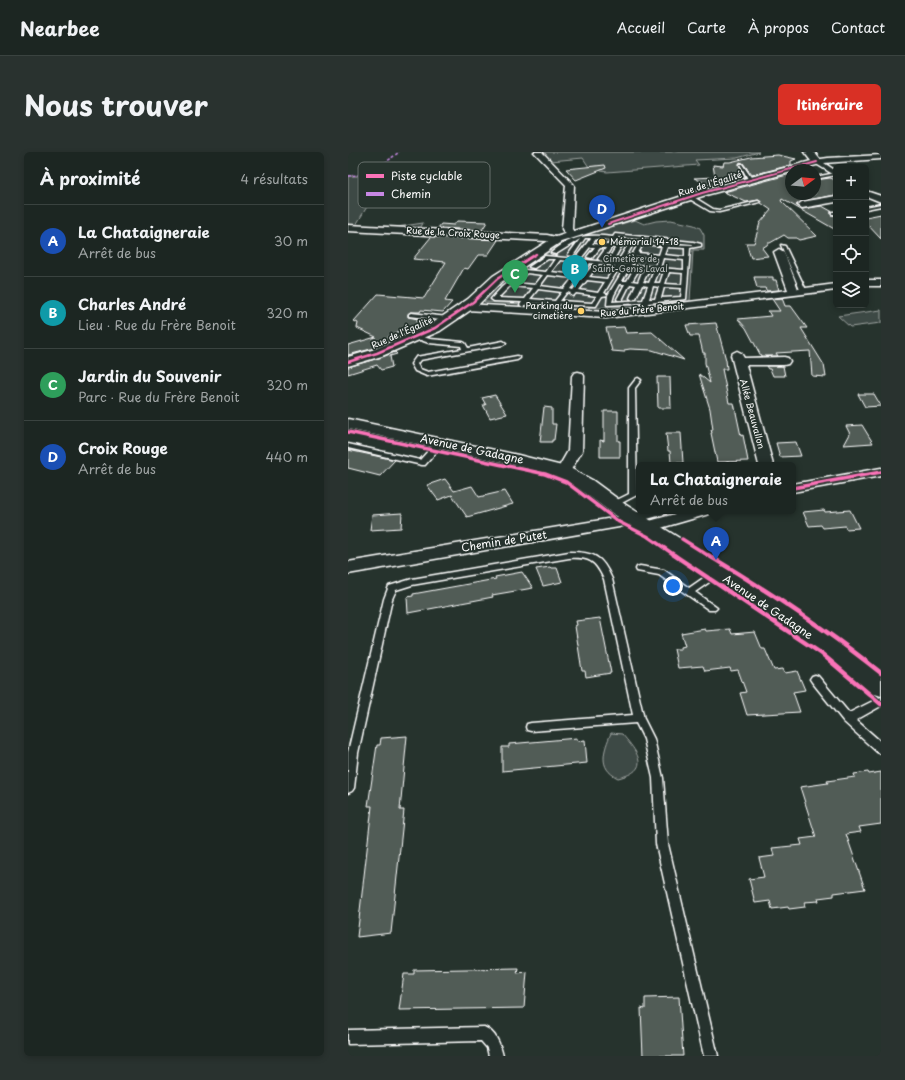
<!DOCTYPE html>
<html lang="fr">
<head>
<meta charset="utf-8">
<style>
	body { margin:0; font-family:"Playpen Sans",sans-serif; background:#29322f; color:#f1f3f6 }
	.controls { position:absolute; right:12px; top:12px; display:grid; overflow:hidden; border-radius:6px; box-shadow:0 2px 6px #0003 }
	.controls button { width:36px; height:36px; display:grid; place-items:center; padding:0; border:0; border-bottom:1px solid #3a4340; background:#1c2622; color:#f1f3f6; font:20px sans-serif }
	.compass { position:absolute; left:437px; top:12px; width:36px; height:36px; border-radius:50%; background:#1c2622; box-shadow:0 2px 6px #0003; rotate:74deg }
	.you { position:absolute; left:325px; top:434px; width:14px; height:14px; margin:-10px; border:3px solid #fff; border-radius:50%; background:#1a73e8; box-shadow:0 0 0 6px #1a73e833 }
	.badge { display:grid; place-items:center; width:26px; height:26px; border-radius:50%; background:#d93025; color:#fff; font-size:13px; font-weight:700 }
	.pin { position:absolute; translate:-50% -33px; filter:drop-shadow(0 1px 2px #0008) }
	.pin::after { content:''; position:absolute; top:21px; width:14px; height:12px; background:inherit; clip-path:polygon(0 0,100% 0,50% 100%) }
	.popup { position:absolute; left:288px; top:310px; width:160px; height:52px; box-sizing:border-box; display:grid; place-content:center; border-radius:6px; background:#1c2622; filter:drop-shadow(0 1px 3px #0005); font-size:13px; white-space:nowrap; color:#a0a5a5 }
	.popup b { font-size:15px; color:#f1f3f6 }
	.popup::after { content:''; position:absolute; left:50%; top:100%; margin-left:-8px; border:8px solid transparent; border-top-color:#1c2622 }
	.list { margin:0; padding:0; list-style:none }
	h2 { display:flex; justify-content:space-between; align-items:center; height:52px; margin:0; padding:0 16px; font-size:17px }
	h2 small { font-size:13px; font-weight:400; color:#a0a5a5 }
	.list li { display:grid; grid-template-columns:26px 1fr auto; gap:12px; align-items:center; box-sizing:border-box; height:72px; padding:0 16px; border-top:1px solid #3a4340 }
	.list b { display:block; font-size:15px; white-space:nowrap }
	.list p { margin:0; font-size:13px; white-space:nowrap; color:#a0a5a5 }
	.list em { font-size:13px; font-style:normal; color:#a0a5a5 }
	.icon { flex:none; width:22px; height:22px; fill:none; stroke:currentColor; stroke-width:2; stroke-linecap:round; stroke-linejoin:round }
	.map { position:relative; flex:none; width:533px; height:904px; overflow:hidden; border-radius:6px }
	header { display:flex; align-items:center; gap:24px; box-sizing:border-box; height:56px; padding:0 20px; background:#1c2622; border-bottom:1px solid #3a4340 }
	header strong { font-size:19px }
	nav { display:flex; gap:22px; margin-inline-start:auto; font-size:14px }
	.intro { display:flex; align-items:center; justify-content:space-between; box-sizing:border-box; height:96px; padding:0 24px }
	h1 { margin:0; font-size:28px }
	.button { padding:10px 18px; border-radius:6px; background:#d93025; color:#fff; font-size:14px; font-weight:700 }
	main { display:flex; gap:24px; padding:0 24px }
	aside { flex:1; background:#1c2622; border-radius:6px; box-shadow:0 2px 6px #0003 }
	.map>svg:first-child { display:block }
</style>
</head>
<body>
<header>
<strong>Nearbee</strong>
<nav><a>Accueil</a><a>Carte</a><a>À propos</a><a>Contact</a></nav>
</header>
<div class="intro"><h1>Nous trouver</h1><a class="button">Itinéraire</a></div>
<main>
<aside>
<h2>À proximité<small>4 résultats</small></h2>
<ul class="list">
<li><span class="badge" style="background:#1a4fb4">A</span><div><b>La Chataigneraie</b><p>Arrêt de bus</p></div><em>30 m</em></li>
<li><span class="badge" style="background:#0f9aa8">B</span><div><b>Charles André</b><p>Lieu · Rue du Frère Benoit</p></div><em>320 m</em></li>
<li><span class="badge" style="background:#2e9e5b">C</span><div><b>Jardin du Souvenir</b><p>Parc · Rue du Frère Benoit</p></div><em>320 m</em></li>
<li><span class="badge" style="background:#1a4fb4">D</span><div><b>Croix Rouge</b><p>Arrêt de bus</p></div><em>440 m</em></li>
</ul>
</aside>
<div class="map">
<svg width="533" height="904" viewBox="0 0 533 904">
	<rect width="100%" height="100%" fill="#26332d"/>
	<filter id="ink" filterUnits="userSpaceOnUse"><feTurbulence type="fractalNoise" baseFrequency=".025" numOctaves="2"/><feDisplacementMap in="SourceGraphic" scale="8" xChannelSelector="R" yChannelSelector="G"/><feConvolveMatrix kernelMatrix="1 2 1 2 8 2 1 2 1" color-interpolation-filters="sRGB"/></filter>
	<g filter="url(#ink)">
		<path fill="#3e4944" stroke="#9ea4a2" d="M194 0H411L389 6 347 8 351 13 259 20 253 19 249 14 241 15 235 6 203 9Z
			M79 13 70 26 35 28 8 73 49 75 75 71 73 75H70L68 77 0 75V24H30L33 22 41 14Z
			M287 68 296 72 308 69 323 68 346 73 352 76 356 83V98H345L342 149 250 156 136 150 151 134 177 115 224 86Z
			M533 158V171L502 175 490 164Z
			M263 581 274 582C290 601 304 618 270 626 249 616 256 598 263 581Z"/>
		<path fill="#515c57" stroke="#fff" d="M430 3 448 7 443 9V13L404 23 395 11 392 10 391 13 397 25 363 34 346 26 367 25 365 13 375 14 376 10H382L403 5Z
			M257 13 258 16 228 28 218 17Z
			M443 22V42H467V28L482 26 488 28V43L454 49 448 53 454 57 474 54 483 59V63L488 64V78L434 47 433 49 469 84 451 88 448 86H440L436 83 422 91H420L419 93 414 96 420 104 403 106 398 91H406L412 71 423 58 413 51V50L411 48 398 50 376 40Z
			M533 62V87L518 71V65Z
			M109 69 139 70 134 78 90 76 93 72 106 73Z
			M83 85 150 88 140 103H130L120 117 116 116 97 149 104 150 95 160 73 158 72 160H62L60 162V165L70 167 67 175H59L40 185 42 189 23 197 0 203V193L28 185 9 176 10 171 6 169 30 142 76 146 98 110 65 107Z
			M406 125H425V128H428L431 138 419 139 417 136H409Z
			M434 146 437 154H443L459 176H453L476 213 478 225 464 224 462 199 428 201 430 204H413L398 176 390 167 423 164 420 159H432L424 147Z
			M368 171 378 208 379 217H374L381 251H386L393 284 395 283 400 309 369 310 363 281H364L363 278H365L362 257 351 222 362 231 357 211V201H355L351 184H342L338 173Z
			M276 175 278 181 304 180 336 208 304 198 282 197 276 198V200L264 199 258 176Z
			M47 200 49 202 42 204 44 215 33 218 29 213 0 222V215L34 205Z
			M418 214H435L437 224H425L422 217H420Z
			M309 225H322L323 256H310Z
			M510 242H526L533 254 517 255Z
			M147 243 159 262 142 266 135 253H138L134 246Z
			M196 255 204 256V272H208L206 288H204V290H192Z
			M256 259H270V289H272V305H252V288L256 289Z
			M514 273 525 291 496 293 502 282 498 274Z
			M318 281H333L335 311H323L322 299H320Z
			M448 290 453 304 432 305 428 291Z
			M0 298 47 308 32 324 0 316Z
			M97 327 106 339 124 334 131 345 157 339 165 352 119 365 104 343 90 348 79 333Z
			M476 358 477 360 502 358 511 376 498 377 497 374 475 376 473 373 461 374 455 360Z
			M54 361 53 376 22 378 24 363Z
			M202 415 203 416H209L214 430 195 434 188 417Z
			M174 420 185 436 144 443 145 445 60 461 59 445 65 444V442L148 427 147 425Z
			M252 466 263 521 238 525 237 519H234L227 474 229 473 228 469Z
			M357 477 358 479 382 477 384 482 407 480 414 497H417L426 518 435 517 437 521 449 519 457 538 445 540 452 560 399 563 392 541 398 540 390 518 383 519 382 516 357 519 355 514 330 516 326 497H333V495L337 494 333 481Z
			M59 584 52 658H56L43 781 9 785 24 654H20L29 593H32L33 586Z
			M229 586V589L237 588 239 611 154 619V595H161V592Z
			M520 620 521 622 533 620V672L511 675 513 680 498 682 517 737 486 741V744L470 746 471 749 456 750 457 755 441 757 440 755 424 757 422 749 407 751 401 727 416 725 411 706 426 704 424 696 454 693 452 687 468 685 452 635 480 631 479 629 507 625 506 622Z
			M170 816 169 821 179 820 176 856 51 858 56 822H66V818Z
			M331 845 335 904H295L293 856 297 857V846Z"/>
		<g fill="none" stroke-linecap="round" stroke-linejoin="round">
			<g stroke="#fff" stroke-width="3">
				<path id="service" d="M392 12H394L405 28 400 27Z
					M488 21V23L467 27V25Z
					M340 44H344L365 57 371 58 410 49 412 50 371 60 362 59 340 46Z
					M533 52V54L518 57V55Z
					M484 60H488V62H484Z
					M267 82 345 90 353 92V94L342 96 338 147 300 151V154L297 156 294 154V151L259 153 260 143 277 115 272 114 256 141 260 143 254 144 248 154 180 151 175 155 172 153 174 150 146 149 143 147 154 135 176 118 198 120 207 107H200L186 116 181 115 197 104 279 112 291 91 268 89 255 108 253 109 250 107 258 96H252L244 106 239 105 247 95H242L234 105 229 104 243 86H237L225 104 220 103 232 87 208 102 203 101C223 83 240 82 265 85ZM270 85 344 92 346 93 316 92 270 86ZM248 87 263 88 260 93 244 92ZM295 92 314 94 311 103 290 101ZM319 95 337 96V105L316 103ZM289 104 310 106 307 115 283 113ZM315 106 336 108V118L312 116ZM212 108 237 111 227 123 203 120ZM242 111 246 112 236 124H232ZM251 112 267 114 259 127 241 125ZM282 115 306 118 301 131 295 130 300 120 297 118 294 120 290 130 284 129 290 119 287 117 285 118 279 129H274ZM311 119H316L312 131H306ZM321 120 335 121 334 133 317 132ZM179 121 195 123 187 133 166 131ZM200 123 225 126 216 137 192 134ZM230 127H234L225 138 222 137ZM239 128 257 130 250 141 231 138ZM272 132H277L269 147 270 148H274L282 132 288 133 282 146 285 148 288 146 294 133 300 134 295 148 264 150 266 143ZM162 134 185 136 177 147 150 146ZM305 134 311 135 307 147H301ZM316 135 334 136 333 145 313 146ZM190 137 214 140 207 149 182 147ZM219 140 223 141 222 142 225 144 228 141 249 144 244 151 212 149Z
					M270 92 274 93 265 109H261L260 108Z
					M280 93 284 94 275 110H271L270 109Z
					M433 93 437 94 459 140 458 141 453 140Z
					M63 161 100 165 103 167 100 169 61 164V162Z
					M69 183 82 187 115 190 117 191 120 196 155 189 158 191 155 193 72 208 69 212 72 217 80 220 169 204 172 206 169 208 79 224 67 219 63 212 68 205 114 197 113 194 81 191 67 186 66 185Z
					M290 226 293 228 287 236 289 343 266 355 262 353 263 351 281 342V236L288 227Z
					M89 289H92L96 291 77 313H74L0 296V292L72 308Z
					M221 400C246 400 254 404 264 427L296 567 306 587 315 626 320 692 370 904H356L308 692 305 626 296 587 288 571 183 579 179 578 178 575 179 572 183 571 285 563 256 427C247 408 241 405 221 406L64 433 48 438 44 447 10 601 6 636 4 639 0 641V600L36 447 41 434 64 427Z
					M292 414 316 418 341 436 367 418H373L374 420 373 422 347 440 369 456 367 458H361L311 423 289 419 288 417 289 415Z
					M467 523 470 524 501 561 533 545V554L508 568 533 590V602L529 600 496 570 464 530 462 527 464 524Z
					M136 875C148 880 152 892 155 904H141L139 896 133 889 0 892V878Z"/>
			</g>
			<g stroke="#fff" stroke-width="3">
				<path id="minor" d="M186 0H194L226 33 224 77 228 83 226 85H220L214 77 218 33Z
					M533 3V7L476 11 488 19V24L465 10 466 8 480 6Z
					M518 39 533 44V50L518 44Z
					M488 44V50L454 56 450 53 454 50Z
					M0 73 199 83 212 86 214 88 209 91 199 89 0 79Z
					M431 97 436 100 450 137 488 132V138L258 166 118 158 113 155 118 152 258 160 440 138 426 100Z
					M518 128H533V134H518Z
					M389 199 393 201 396 206 436 205 440 206 442 209 440 212 436 213H398L425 313H411L383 203 385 201Z
					M230 220 234 221 236 224 234 299 220 323 215 324 210 323 208 320 220 299 224 224 226 221Z
					M533 316V324L445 340V332Z
					M294 359H320L317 362 271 375 0 422V410L271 365Z
					M338 359H364L361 362 299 380 294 379 291 375 294 371Z"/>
			</g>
			<g stroke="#fff" stroke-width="3">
				<path id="tertiary" d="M456 0H466L474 10 472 12 450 18H443V20L358 43 213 90 153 130 130 153 92 179 34 204 0 214V205L24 198 82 173 120 147 145 124 205 86 350 39 463 9Z"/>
			</g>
			<g stroke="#fff" stroke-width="3">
				<path id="primary" d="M0 267 170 303 222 316 244 328 278 353 386 420 491 489 533 521V544L524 541 475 501 370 430 264 361 230 336 208 324 168 313 0 277Z"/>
			</g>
			<use href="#service" fill="#26332d" fill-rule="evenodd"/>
			<use href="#minor" fill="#26332d" fill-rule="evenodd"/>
			<use href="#tertiary" fill="#26332d" fill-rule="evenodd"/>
			<use href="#primary" fill="#26332d" fill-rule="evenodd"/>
			<path stroke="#c787e3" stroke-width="1.5" stroke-dasharray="3 1.5" stroke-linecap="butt" d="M0 24 23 22 51 0"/>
			<g stroke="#26332d" stroke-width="3">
				<path id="cycleway-far3" d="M260 72 354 41 469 10"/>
			</g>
			<g stroke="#26332d" stroke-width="4">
				<path id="cycleway-far2" d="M0 210 29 201 87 176 125 150 149 127 188 102"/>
			</g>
			<g stroke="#26332d" stroke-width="5.5">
				<path id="cycleway-far1" d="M0 280 197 322 218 330 271 370 299 384 328 404
					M445 336 533 320
					M334 387 361 404"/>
			</g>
			<g stroke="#26332d" stroke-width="7">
				<path id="cycleway" d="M326 403 474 502 533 552
					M360 403C420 439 478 477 533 521"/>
			</g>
			<use href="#cycleway-far3" stroke="#fb73b8" stroke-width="2"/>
			<use href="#cycleway-far2" stroke="#fb73b8" stroke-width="2.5"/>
			<use href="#cycleway-far1" stroke="#fb73b8" stroke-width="3.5"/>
			<use href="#cycleway" stroke="#fb73b8" stroke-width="4.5"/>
		</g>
	</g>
	<g fill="#ffd166" stroke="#26332d" stroke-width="1.5">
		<circle cx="254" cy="90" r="4"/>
		<circle cx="233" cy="159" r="4"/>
	</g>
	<g text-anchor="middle" stroke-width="3.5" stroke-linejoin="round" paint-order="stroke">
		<g font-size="9" fill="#fff" stroke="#26332d">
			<text transform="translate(362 32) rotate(-17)" y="3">Rue de l'Égalité</text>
			<text transform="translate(105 81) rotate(3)" y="3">Rue de la Croix Rouge</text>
			<text transform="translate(294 158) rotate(-5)" y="3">Rue du Frère Benoit</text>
			<text transform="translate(54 181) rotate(-24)" y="3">Rue de l'Égalité</text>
			<text transform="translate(404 262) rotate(75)" y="3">Allée Beauvallon</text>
		</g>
		<g font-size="9" fill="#fff" stroke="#26332d" text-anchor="start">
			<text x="262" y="93">Mémorial 14-18</text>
			<text x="225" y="157" text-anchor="end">Parking du<tspan x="225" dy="10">cimetière</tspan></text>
		</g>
		<g font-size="9" fill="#bbbfbe" stroke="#26332d">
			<text x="282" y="110">Cimetière de<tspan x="282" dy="10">Saint-Genis Laval</tspan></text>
		</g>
		<g font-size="11" fill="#fff" stroke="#26332d">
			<text transform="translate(124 297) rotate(12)" y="4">Avenue de Gadagne</text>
			<text transform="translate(156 389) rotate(-9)" y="4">Chemin de Putet</text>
			<text transform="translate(420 455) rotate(34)" y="4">Avenue de Gadagne</text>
		</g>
	</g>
	<rect x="10" y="10" width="132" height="46" rx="6" fill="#26332d" stroke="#67706c" stroke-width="1"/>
	<rect x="18" y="22" width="18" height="4" fill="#fb73b8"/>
	<rect x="18" y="40" width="18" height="4" fill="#c787e3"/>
	<g font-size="11" fill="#fff">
		<text x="43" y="28">Piste cyclable</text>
		<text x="43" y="46">Chemin</text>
	</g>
</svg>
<div class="controls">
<button>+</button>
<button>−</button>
<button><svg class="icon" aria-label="locate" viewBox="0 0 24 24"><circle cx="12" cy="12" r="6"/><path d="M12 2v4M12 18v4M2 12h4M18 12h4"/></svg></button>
<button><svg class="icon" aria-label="layers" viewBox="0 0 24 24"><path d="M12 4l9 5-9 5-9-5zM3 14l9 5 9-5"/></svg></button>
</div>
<svg class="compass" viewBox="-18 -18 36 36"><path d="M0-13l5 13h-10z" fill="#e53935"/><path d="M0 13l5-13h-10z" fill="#a0a5a5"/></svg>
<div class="you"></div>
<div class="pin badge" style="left:368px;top:408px;background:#1a4fb4">A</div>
<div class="popup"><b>La Chataigneraie</b>Arrêt de bus</div>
<div class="pin badge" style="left:227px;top:136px;background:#0f9aa8">B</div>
<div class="pin badge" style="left:167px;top:141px;background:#2e9e5b">C</div>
<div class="pin badge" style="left:254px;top:76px;background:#1a4fb4">D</div>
</div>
</main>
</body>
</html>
